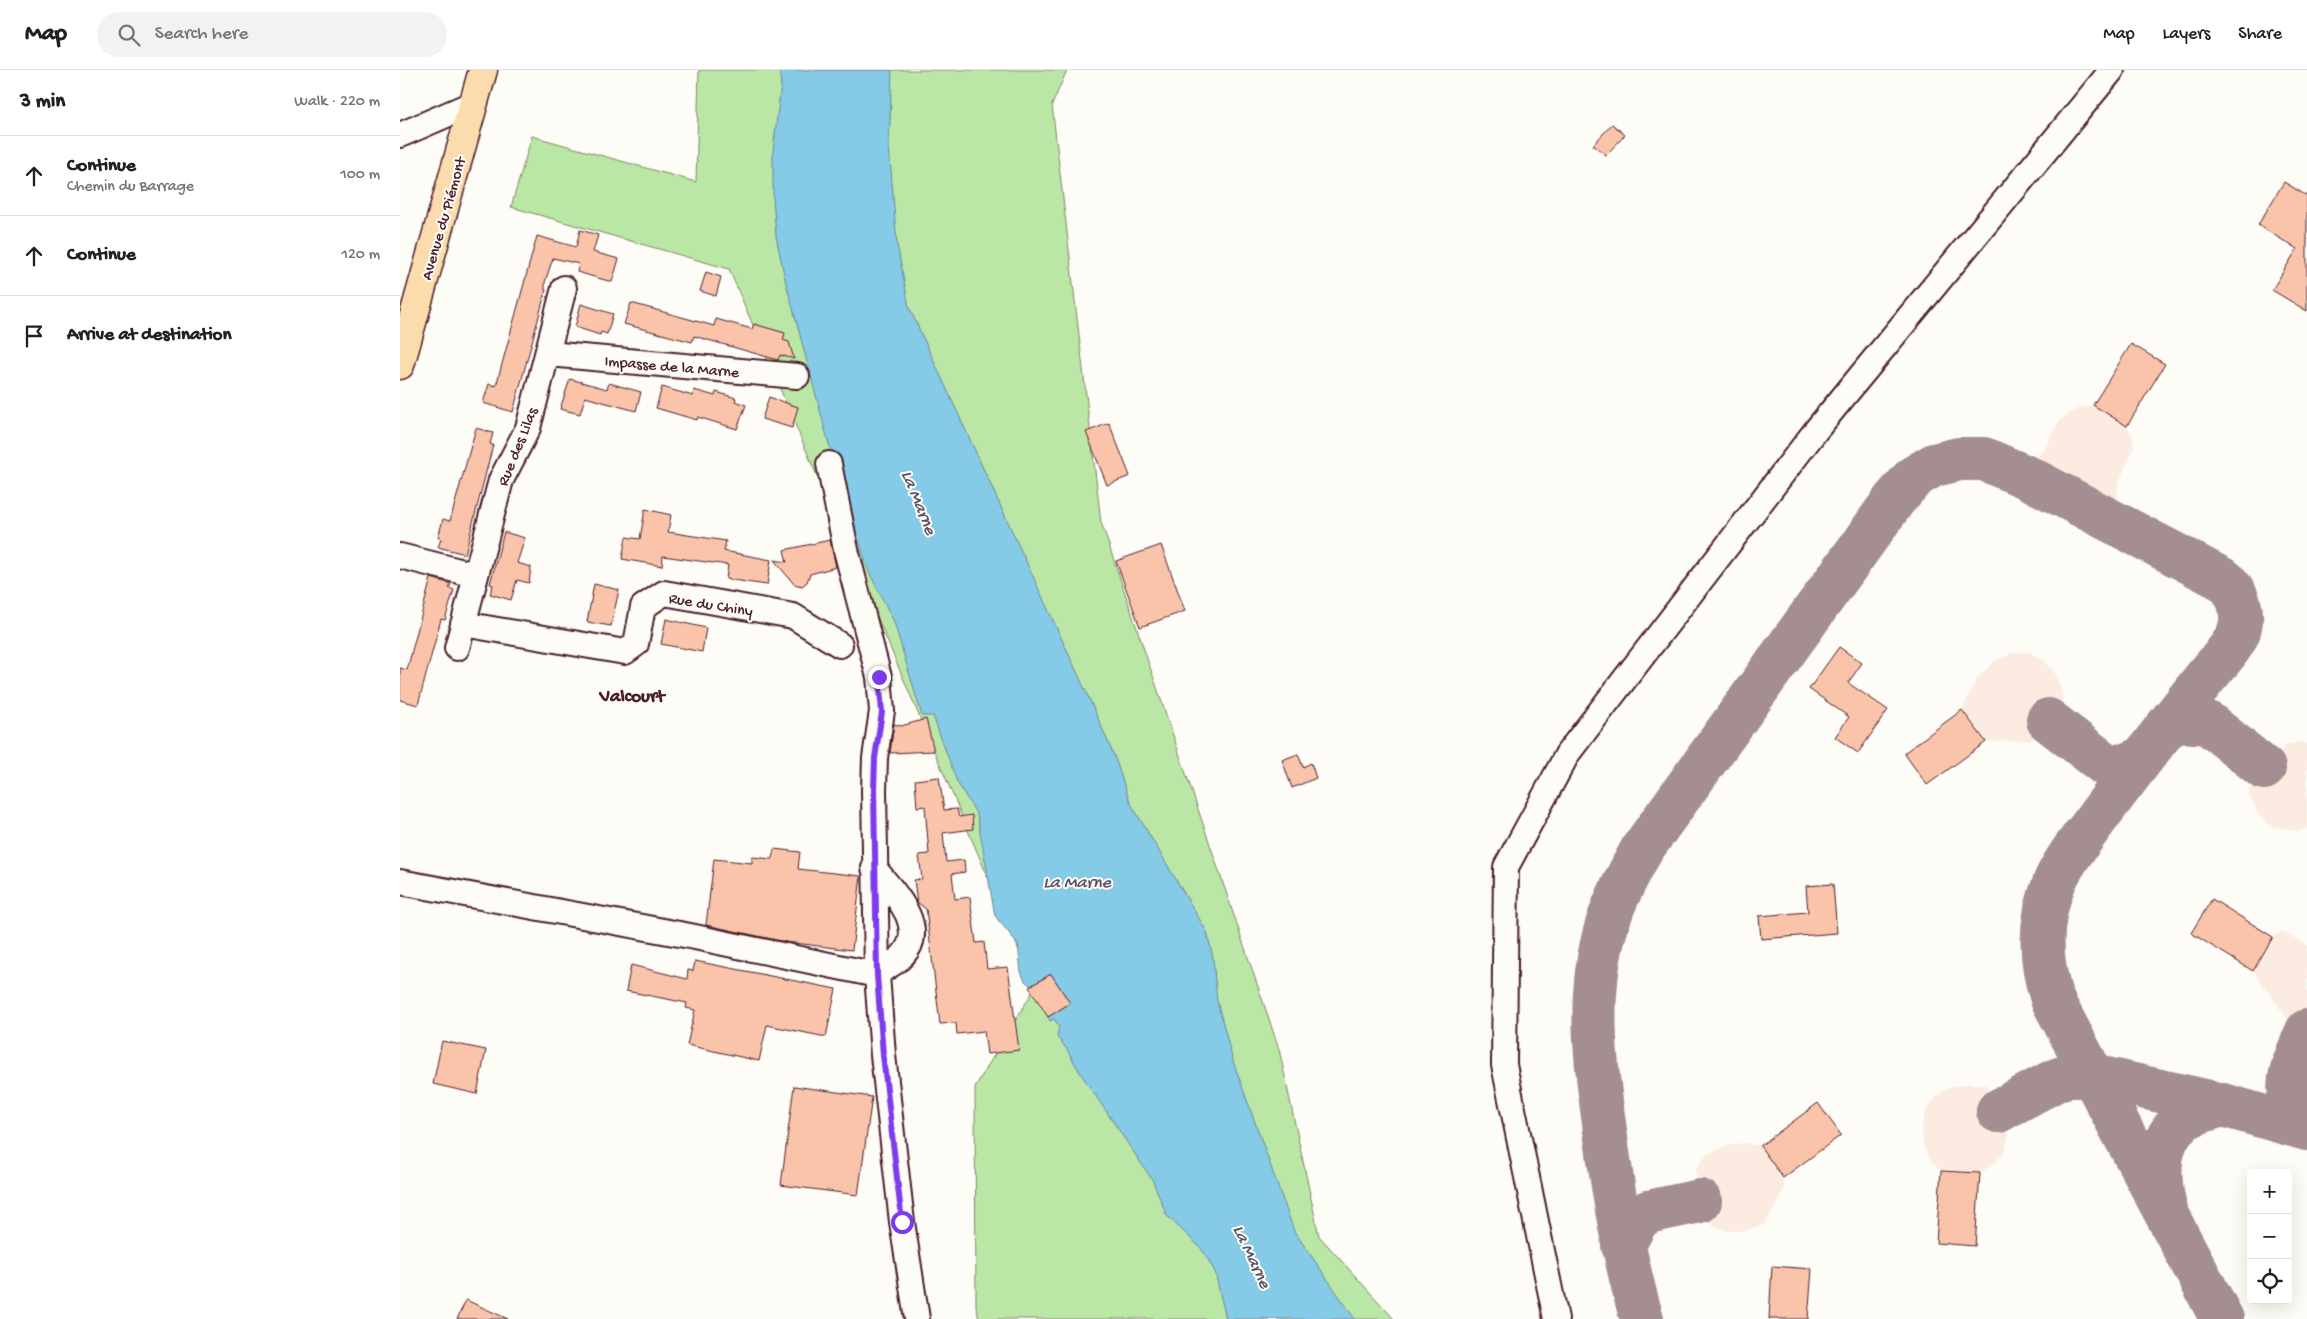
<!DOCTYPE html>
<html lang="en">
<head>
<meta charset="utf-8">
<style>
	body { margin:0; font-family:"Gochi Hand",sans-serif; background:#f2f2f2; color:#202124 }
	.controls { position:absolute; right:15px; bottom:15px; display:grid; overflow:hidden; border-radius:5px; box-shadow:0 5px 20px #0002 }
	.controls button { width:45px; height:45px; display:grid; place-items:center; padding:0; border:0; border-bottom:1px solid #e0e0e0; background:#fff; color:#202124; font:25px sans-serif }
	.stop { position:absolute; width:15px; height:15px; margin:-11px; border:4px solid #7c3aed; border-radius:50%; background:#fff }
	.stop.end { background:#7c3aed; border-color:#fff; box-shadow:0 1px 5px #0008 }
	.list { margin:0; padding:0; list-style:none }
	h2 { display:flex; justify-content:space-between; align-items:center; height:65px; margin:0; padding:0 20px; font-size:21px }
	h2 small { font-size:16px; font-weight:400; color:#757577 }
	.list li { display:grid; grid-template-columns:32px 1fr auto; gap:15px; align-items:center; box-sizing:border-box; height:80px; padding:0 20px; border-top:1px solid #e0e0e0 }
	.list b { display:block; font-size:19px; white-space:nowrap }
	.list p { margin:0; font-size:16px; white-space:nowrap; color:#757577 }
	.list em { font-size:16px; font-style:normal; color:#757577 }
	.icon { flex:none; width:28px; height:28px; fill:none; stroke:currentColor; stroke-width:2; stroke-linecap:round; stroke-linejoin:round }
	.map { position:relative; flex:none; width:1907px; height:1249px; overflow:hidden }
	header { display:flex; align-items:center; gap:30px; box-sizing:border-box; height:70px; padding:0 25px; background:#fff; border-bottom:1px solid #e0e0e0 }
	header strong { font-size:24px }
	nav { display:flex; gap:28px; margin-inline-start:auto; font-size:18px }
	.search { width:350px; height:45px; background:#f2f2f2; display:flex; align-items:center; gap:12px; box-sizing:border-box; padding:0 18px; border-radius:28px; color:#757577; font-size:19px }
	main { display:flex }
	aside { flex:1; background:#fff }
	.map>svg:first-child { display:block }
</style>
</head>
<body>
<header>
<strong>Map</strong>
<div class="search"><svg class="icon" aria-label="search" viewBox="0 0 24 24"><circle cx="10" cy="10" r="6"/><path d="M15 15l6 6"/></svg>Search here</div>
<nav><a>Map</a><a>Layers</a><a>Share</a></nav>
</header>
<main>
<aside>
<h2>3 min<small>Walk · 220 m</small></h2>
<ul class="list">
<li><svg class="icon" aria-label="ahead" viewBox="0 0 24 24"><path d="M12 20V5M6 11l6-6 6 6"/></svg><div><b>Continue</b><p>Chemin du Barrage</p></div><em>100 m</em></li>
<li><svg class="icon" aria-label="ahead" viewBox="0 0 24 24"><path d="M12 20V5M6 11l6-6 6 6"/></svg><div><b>Continue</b></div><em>120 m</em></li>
<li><svg class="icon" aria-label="arrive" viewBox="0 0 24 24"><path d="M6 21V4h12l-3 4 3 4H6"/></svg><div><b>Arrive at destination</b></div></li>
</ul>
</aside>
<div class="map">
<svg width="1907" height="1249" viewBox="0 0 1907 1249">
	<rect width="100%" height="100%" fill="#fdfcf7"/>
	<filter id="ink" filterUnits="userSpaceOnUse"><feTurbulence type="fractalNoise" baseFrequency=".02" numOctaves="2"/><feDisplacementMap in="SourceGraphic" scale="10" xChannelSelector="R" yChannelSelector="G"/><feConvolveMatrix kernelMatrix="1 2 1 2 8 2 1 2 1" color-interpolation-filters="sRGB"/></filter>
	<g filter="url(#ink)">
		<path fill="#fcebe0" d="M1693 335 1727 356 1731 363 1734 377 1718 414V440L1624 392 1637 387 1647 375 1660 349 1677 339Z
			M1629 582 1646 592 1657 606 1663 630 1631 670 1586 672 1562 640 1576 610 1594 591 1613 583Z
			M1901 672 1907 674V758L1900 761 1873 757 1858 744 1848 721 1864 698 1886 675Z
			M1882 861 1907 875V957L1889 951 1853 901 1873 867Z
			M1567 1014 1586 1015 1609 1065 1604 1083 1594 1094 1580 1103 1541 1101 1532 1092 1523 1076 1522 1058 1526 1041 1536 1027 1549 1017Z
			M1344 1073 1360 1076 1383 1108 1384 1119 1377 1136 1364 1154 1345 1161H1326L1308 1152 1295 1099 1307 1085 1325 1076Z"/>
		<path fill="#bae7a5" stroke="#828368" d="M299 0H667L652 35 701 452 879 979 919 1166 994 1249H579L576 1237 575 1017 635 918 329 199 111 137 132 66 296 112Z"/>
		<path fill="#85cae6" stroke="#6d869b" d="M379 0H492L489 76 497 174 509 237 693 637 715 688 730 732 807 862 813 888 817 931 833 991 894 1161 955 1249H826L815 1202 810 1193 801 1178 767 1146 753 1111 681 1004 666 978 657 967 659 956 654 949 650 951 648 947 669 933 651 904 631 916 625 911 621 902 618 874 595 846 577 745 557 712 533 646H522L494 552 469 502 435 397 385 209 376 166 373 129V81L381 14Z"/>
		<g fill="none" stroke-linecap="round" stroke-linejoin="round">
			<path stroke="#a48e91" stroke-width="44" d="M1648 650 1706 695 1723 696 1742 688
				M1768 656 1781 651 1808 653 1864 698
				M1907 961C1897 986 1882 1011 1893 1037 1897 1044 1901 1052 1907 1057
				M1598 1041 1654 1011 1668 1006H1693L1823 1035 1907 1059
				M1764 1133C1758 1106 1757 1068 1783 1050 1795 1042 1809 1039 1823 1035
				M1223 1176 1237 1150 1248 1142 1300 1131
				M1242 1249C1225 1192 1215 1134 1207 1075 1196 996 1183 917 1212 840 1220 819 1231 799 1242 779L1494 430 1514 407 1534 395 1559 389H1584L1631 409 1824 510C1838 522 1845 542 1839 561 1832 580 1813 597 1801 613 1766 658 1731 702 1697 748 1683 768 1665 788 1655 811 1639 849 1639 889 1652 929L1822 1249"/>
		</g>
		<path fill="#fac4ab" stroke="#4a1f2b" d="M1212 54 1225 65 1206 85 1193 75Z
			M1884 112 1907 126V241L1872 220 1897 179 1858 155Z
			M180 160 198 165 193 182 219 189 212 212 177 202 179 194 153 188 145 212V220H146L113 342 83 333 89 314 96 316 137 166 176 177Z
			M306 202 321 207 316 226 300 221Z
			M231 233 314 256 316 249 352 259 354 254 385 263 383 270 389 272 394 289 380 285 378 290 294 266 292 272 224 254Z
			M181 234 213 244 207 264 201 262 200 265 175 257Z
			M1731 274 1765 294 1727 356 1693 335Z
			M170 309 207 319 209 313 241 322 236 341 185 327 180 344 160 339Z
			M262 317 293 326 294 320 315 326 316 322 336 328 335 331 346 335 337 359 298 347 297 350 256 338Z
			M369 327 398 337 392 358 362 349Z
			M709 353 730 406 707 415 686 362Z
			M76 358 93 363 90 374 93 375 65 484 38 477 41 469 38 468 43 449 50 451Z
			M245 439 271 445 268 462 326 471 324 481 371 490 367 515 326 509 328 495 263 486 262 496 222 489 226 467 240 469Z
			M104 462 125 468 117 493 131 497 129 513 117 510 111 530 90 524 93 515 90 514Z
			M430 470 436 497 410 504 407 512 402 516 394 514 374 490 387 492 384 480Z
			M761 475 785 541 740 557 716 491Z
			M31 508 51 514 49 518 54 520 45 550 41 549 18 635 0 630V598L7 600Z
			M194 514 219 520 211 556 187 552Z
			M266 549 306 558 302 582 261 574Z
			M1439 577 1462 593 1448 613 1488 640 1458 683 1435 667 1449 647 1409 619Z
			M1562 640 1586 672 1527 715 1504 683Z
			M526 649 534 681 490 683 494 654 501 656Z
			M898 684 903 697 911 693 916 708 892 718 882 690Z
			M539 707 544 740 557 739 559 747 572 745 573 759 543 763 546 792 564 790 565 802 552 804 555 829 570 827 576 873 584 872 587 899 608 897 619 980 587 984 584 961 557 964 556 953 540 954 526 839 517 832 514 810 522 809 519 785 529 784 525 736 517 737 515 710Z
			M374 779 400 782 398 799 461 806 452 880 386 872 306 855 314 789 352 793V787L372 789Z
			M1433 814 1437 863 1361 869 1359 846 1408 842 1406 816Z
			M1812 829 1873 867 1853 901 1791 863Z
			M295 891 436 919 426 967 367 955 359 991 287 975 295 940 286 938 287 933 226 921 231 895 287 909 288 900 293 901Z
			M651 904 670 933 648 947 629 917Z
			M42 971 86 980 77 1024 33 1014Z
			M394 1016 472 1027 458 1125 381 1115Z
			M1418 1033 1441 1065 1383 1108 1360 1076Z
			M1541 1101 1580 1103 1575 1176 1536 1173Z
			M1372 1196 1412 1199 1408 1249H1369Z
			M66 1230 108 1249H57Z"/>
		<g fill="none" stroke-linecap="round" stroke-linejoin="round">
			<g stroke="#4a1f2b" stroke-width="28">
				<path id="minor" d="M0 65 74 33
					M148 284 397 306
					M429 394 446 480 479 607 482 641 475 688 474 720 477 905 483 985 502 1152 517 1249
					M0 486 75 505
					M63 554 225 582 236 574 243 537 264 523 393 546 440 575
					M57 578 101 410 128 358 164 218
					M0 812 290 866 477 905C484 897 495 894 502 886 530 857 492 821 474 798
					M1156 1249 1104 995 1106 797 1168 683 1417 359 1712 0"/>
			</g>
			<g stroke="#4a1f2b" stroke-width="31">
				<path id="major" d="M0 295 83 0"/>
			</g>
			<use href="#minor" stroke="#fdfcf7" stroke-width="24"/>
			<use href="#major" stroke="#fcdcac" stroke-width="28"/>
		</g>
	</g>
	<g fill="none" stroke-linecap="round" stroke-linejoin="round" filter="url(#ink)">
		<path stroke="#7c3aed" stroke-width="6" d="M479 607 482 642 475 688 474 720 477 905 483 985 502 1152"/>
	</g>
	<g text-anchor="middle" stroke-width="4" stroke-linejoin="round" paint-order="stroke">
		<g font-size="16" fill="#4a1f2b" stroke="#fdfcf7">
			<text transform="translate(42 148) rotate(-74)" y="6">Avenue du Piémont</text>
			<text transform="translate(272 295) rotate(5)" y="6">Impasse de la Marne</text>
			<text transform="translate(116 376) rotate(-68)" y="6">Rue des Lilas</text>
			<text transform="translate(311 533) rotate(9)" y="6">Rue du Chiny</text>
		</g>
		<g font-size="18" font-style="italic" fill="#5c5263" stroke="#fdfcf7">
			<text transform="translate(520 432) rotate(68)" y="6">La Marne</text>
			<text x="677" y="817">La Marne</text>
			<text transform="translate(853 1186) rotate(65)" y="6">La Marne</text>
		</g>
		<g font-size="19" font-weight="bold" fill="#4a1f2b" stroke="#fdfcf7">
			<text x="232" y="631">Valcourt</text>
		</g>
	</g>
</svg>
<div class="controls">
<button>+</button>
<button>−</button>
<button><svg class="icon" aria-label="locate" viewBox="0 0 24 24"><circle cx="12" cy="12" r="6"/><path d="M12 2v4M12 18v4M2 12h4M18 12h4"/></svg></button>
</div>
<div class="stop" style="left:502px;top:1152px"></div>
<div class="stop end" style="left:479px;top:607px"></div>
</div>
</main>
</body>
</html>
